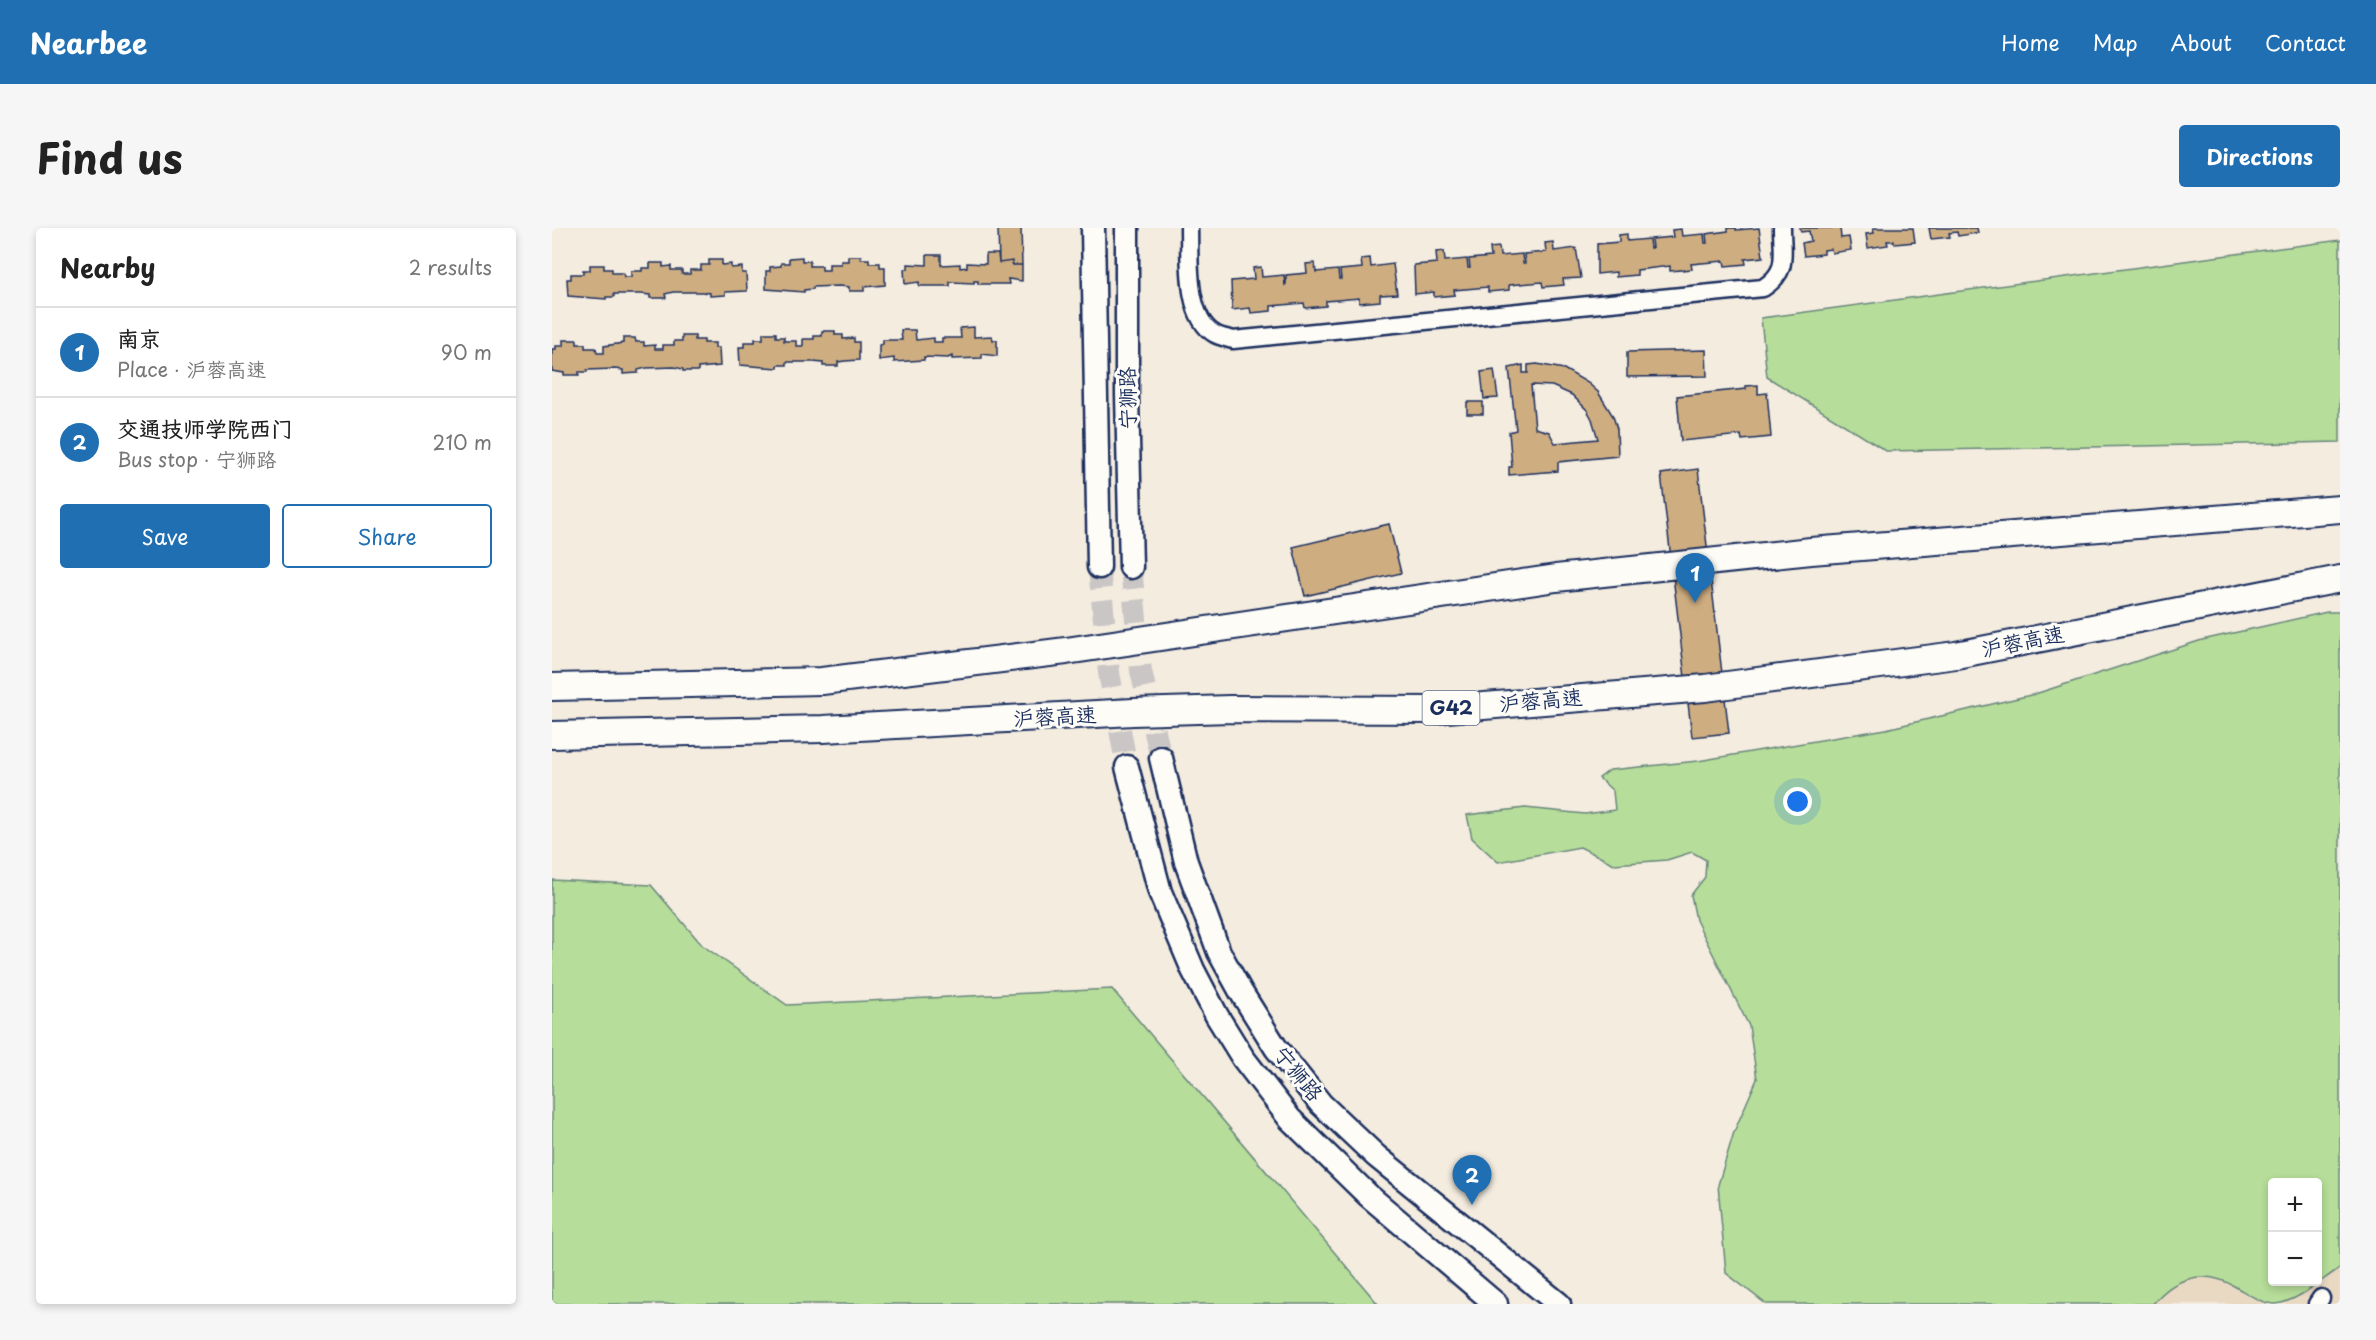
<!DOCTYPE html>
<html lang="en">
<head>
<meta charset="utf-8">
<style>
	body { margin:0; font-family:"Playpen Sans","LXGW WenKai TC",sans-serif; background:#f6f6f6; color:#222 }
	.controls { position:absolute; right:18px; bottom:18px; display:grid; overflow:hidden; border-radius:6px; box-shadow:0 3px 9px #0003 }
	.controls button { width:54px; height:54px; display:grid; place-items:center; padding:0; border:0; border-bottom:2px solid #e0e0e0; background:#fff; color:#222; font:30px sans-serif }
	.you { position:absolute; left:1246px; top:574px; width:21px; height:21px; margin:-15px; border:4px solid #fff; border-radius:50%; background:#1a73e8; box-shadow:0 0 0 9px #1a73e833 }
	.badge { display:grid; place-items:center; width:39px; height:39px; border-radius:50%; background:#1f6fb2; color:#fff; font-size:20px; font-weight:700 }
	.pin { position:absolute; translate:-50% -50px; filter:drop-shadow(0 2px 3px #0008) }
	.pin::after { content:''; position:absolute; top:32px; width:21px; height:18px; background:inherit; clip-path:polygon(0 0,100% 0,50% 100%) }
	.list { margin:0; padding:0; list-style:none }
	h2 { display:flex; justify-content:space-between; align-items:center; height:78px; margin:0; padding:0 24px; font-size:26px }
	h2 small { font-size:20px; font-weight:400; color:#767676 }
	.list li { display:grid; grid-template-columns:39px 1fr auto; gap:18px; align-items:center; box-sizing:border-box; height:90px; padding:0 24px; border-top:2px solid #e0e0e0 }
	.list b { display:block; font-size:22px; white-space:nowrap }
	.list p { margin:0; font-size:20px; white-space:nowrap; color:#767676 }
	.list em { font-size:20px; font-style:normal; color:#767676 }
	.actions { display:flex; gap:12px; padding:18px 24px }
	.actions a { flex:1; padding:14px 0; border:2px solid #1f6fb2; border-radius:6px; text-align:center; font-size:21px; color:#1f6fb2 }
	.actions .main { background:#1f6fb2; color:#fff }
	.map { position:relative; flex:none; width:1788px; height:1076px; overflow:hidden; border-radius:6px }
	header { display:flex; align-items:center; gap:36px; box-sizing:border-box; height:84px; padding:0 30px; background:#1f6fb2; color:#fff }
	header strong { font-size:28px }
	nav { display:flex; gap:33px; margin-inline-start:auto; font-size:21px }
	.intro { display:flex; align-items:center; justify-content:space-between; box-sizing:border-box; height:144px; padding:0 36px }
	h1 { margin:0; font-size:42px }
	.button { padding:15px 27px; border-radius:6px; background:#1f6fb2; color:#fff; font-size:21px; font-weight:700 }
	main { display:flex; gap:36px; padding:0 36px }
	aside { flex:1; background:#fff; border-radius:6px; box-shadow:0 3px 9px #0003 }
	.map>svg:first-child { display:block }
</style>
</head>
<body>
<header>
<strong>Nearbee</strong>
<nav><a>Home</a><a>Map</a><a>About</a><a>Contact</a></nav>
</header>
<div class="intro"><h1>Find us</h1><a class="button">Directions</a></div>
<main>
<aside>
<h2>Nearby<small>2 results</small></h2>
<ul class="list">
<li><span class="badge">1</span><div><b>南京</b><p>Place · 沪蓉高速</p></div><em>90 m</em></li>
<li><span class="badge">2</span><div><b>交通技师学院西门</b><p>Bus stop · 宁狮路</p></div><em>210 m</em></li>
</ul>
<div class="actions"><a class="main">Save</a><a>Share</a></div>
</aside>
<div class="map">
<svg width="1788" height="1076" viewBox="0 0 1788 1076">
	<rect width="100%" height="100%" fill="#f4ecdf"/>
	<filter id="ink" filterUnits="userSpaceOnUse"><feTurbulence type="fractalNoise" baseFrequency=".0167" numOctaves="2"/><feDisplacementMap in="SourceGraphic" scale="12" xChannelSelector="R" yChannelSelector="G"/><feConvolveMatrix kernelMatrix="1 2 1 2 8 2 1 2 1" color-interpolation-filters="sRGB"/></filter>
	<g filter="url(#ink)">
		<path fill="#e9d9c3" d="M1788 1040V1076H1726L1746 1069Z
			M1640 1050H1661L1681 1057 1701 1071 1717 1076H1601L1622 1055Z"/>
		<path fill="#b6dd99" stroke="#68867c" stroke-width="1.5" fill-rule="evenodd" d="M1788 12V214L1334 223 1215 149 1209 90Z
			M1775 384H1788V1040C1769 1052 1747 1073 1724 1076 1708 1076 1695 1065 1682 1058 1652 1041 1622 1049 1601 1076H1214L1174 1045 1166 957 1182 904 1205 851 1197 798 1144 692 1139 667 1153 649 1154 632 1140 624 1115 632 1062 636 1028 619 946 634 920 610 915 587 973 580 1033 586 1063 582 1061 563 1047 550 1058 542 1146 533 1334 501 1483 466 1650 412ZM1720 954H1766V1054H1720Z
			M0 652 99 657 150 717 235 777 560 761 826 1076H0Z"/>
		<path fill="#cead81" stroke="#1b2f5e" stroke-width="1.5" fill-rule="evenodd" d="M446 0H469L470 37H460V33L447 35Z
			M1176 0H1184V2L1207 0 1211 29 1193 31 1194 36 1173 38 1172 33 1139 36 1140 41 1118 43V38L1085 42V47L1064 49V44L1045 46V16L1067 14V7L1075 6V13L1097 11 1098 20H1100L1099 11 1121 9 1120 2 1129 1 1130 8 1152 6 1153 15H1155L1154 6 1176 3Z
			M1248 0H1288L1289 10 1297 9 1299 22 1280 25 1279 21 1272 22V26L1252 28 1250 15 1259 13 1257 3 1249 4Z
			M1321 0H1361L1363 14 1343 16 1342 13H1335L1336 17 1316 20 1314 6 1322 5Z
			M1377 0H1425L1426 5 1406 8 1405 4 1397 5 1398 9 1379 11Z
			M1001 14 1002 23 1024 20 1029 50 1011 51 1012 57 991 59 990 54 957 57V62L936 64V59L902 62 903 67 882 69V64L863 66 862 37 885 35 884 24 892 23 893 33 915 31 916 40H918L917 31 939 29 938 20 947 19 948 28 970 26 971 35H973L972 26 994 24 993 15Z
			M434 26H446L447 35 460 33V37H470V53L456 51 457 56H426V53H422V55L398 54V58H367V54L353 56 352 41H356V36L375 37V27H389V37L408 36V40L415 39V35L434 36Z
			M296 28H309V31H317V35H328V39H333V57L312 59V63H297V59L287 58 261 59V61L252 62V64L214 61V43H218V39L229 38V35H237V30L250 29V33H258V38H270V42H277V36H289V33H296Z
			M818 30 819 39 841 36 845 66 828 67V73L807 75V70L774 73V78L753 80 752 75 719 78V83L699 85 698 80 680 82 679 53 702 51 701 40 709 39 710 49 732 47 733 57 734 56V47L755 45 754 36 763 35 764 44 786 42 787 51H789L788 42 810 40 809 31Z
			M157 32H170V37L179 36V40L190 39V45H194L195 63 173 64V67L158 68V65L150 64H121L113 66 114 70H98V67L89 66H62V69H54V71L16 68 15 51H19V46H31V42H38V37H52V41H60V45H71L72 49H79V43H90V40H98V35H111V39L119 38V42H130V46H138V42H149V37H157Z
			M422 99V109L440 108 441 112H445V128L430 126V130L400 131V128L396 130 372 129V132L342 134V130L327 132V117L331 116V112H350L349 102H363L364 112 382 110V114H390V110H409L408 100Z
			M270 103H283V107H291V111L302 110V114H307V132L293 133 286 134V138H271V135L261 134H235V137H226V140L188 137 187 119H192V114H203V111H211V105H224V109H232V113H244V118H251V111H262V108H270Z
			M130 108H143V112H152V115H163V120H167L168 138 146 140V143H131V141L122 139 94 140 86 142V145L71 146V142L62 141 35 142V144H27V147H12V145L0 143V121H4V118H11V112H25V116H33V120H44L45 125H52V118L71 115V110H83L84 114H92V118L103 117V121H111V117H122V113H130Z
			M1154 122 1155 148 1075 149V124Z
			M985 136 1012 141 1036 155 1046 164 1061 188 1065 201 1066 228 1006 234V243L957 247V239H960L957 204 964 202 957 140 971 137V145H976V137ZM979 157 1000 158 1020 167 1035 182 1040 191 1046 211 1003 215 997 204 983 200Z
			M942 142 946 170 932 171 929 144Z
			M1206 157V166L1215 165 1219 209 1190 212 1189 207 1129 213 1125 168 1194 161V158Z
			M915 174H931V186H915Z
			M1146 241 1177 505 1140 509 1109 246Z
			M837 296 849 345 753 368 741 319Z"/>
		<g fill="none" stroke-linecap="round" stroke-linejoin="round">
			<path stroke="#c9c6c5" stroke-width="22" stroke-dasharray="22 11" stroke-linecap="butt" d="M547 339 557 445 575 539
				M579 339 589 443 609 530"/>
			<g stroke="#1b2f5e" stroke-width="21">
				<path id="minor" d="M637 0C638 30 633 89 663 106 668 109 675 110 681 112L1211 60C1237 43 1230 28 1230 0
					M1765 1076 1769 1070"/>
			</g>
			<g stroke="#1b2f5e" stroke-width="27">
				<path id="major" d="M541 0 547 339
					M575 0V167L579 339
					M609 530 634 634 667 724 689 764 724 820 769 876 824 928 1007 1076
					M575 539 608 664 641 742 665 788 691 830 738 891 817 968 944 1076"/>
			</g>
			<g stroke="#1b2f5e" stroke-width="30">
				<path id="highway" d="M0 459 270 453 514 423 1004 350 1259 323 1788 281
					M0 507 271 501 581 484 678 481 883 482 1153 460 1404 427 1788 351"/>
			</g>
			<use href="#minor" stroke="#fdfcf7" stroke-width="16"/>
			<use href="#major" stroke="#fdfcf7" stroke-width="22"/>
			<use href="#highway" stroke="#fdfcf7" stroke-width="26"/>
		</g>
	</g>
	<g text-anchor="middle" stroke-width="6" stroke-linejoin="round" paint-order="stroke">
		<rect fill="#fdfcf7" stroke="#5f6c8c" stroke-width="1.5" x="870.5" y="463" width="57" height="34" rx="4.5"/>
		<g font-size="20" font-weight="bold" fill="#1b2f5e">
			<text x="899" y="487">G42</text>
		</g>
		<g font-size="21" fill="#1b2f5e" stroke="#fdfcf7">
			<text transform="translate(576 170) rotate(-91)" y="7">宁狮路</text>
			<text transform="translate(1471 414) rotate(-11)" y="7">沪蓉高速</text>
			<text transform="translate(989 473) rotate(-5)" y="7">沪蓉高速</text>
			<text transform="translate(503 489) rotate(-3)" y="7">沪蓉高速</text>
			<text transform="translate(746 846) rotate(51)" y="7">宁狮路</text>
		</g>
	</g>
</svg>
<div class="controls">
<button>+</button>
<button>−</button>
</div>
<div class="you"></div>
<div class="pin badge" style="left:1143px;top:375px">1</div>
<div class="pin badge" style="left:920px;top:977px">2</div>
</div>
</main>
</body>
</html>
